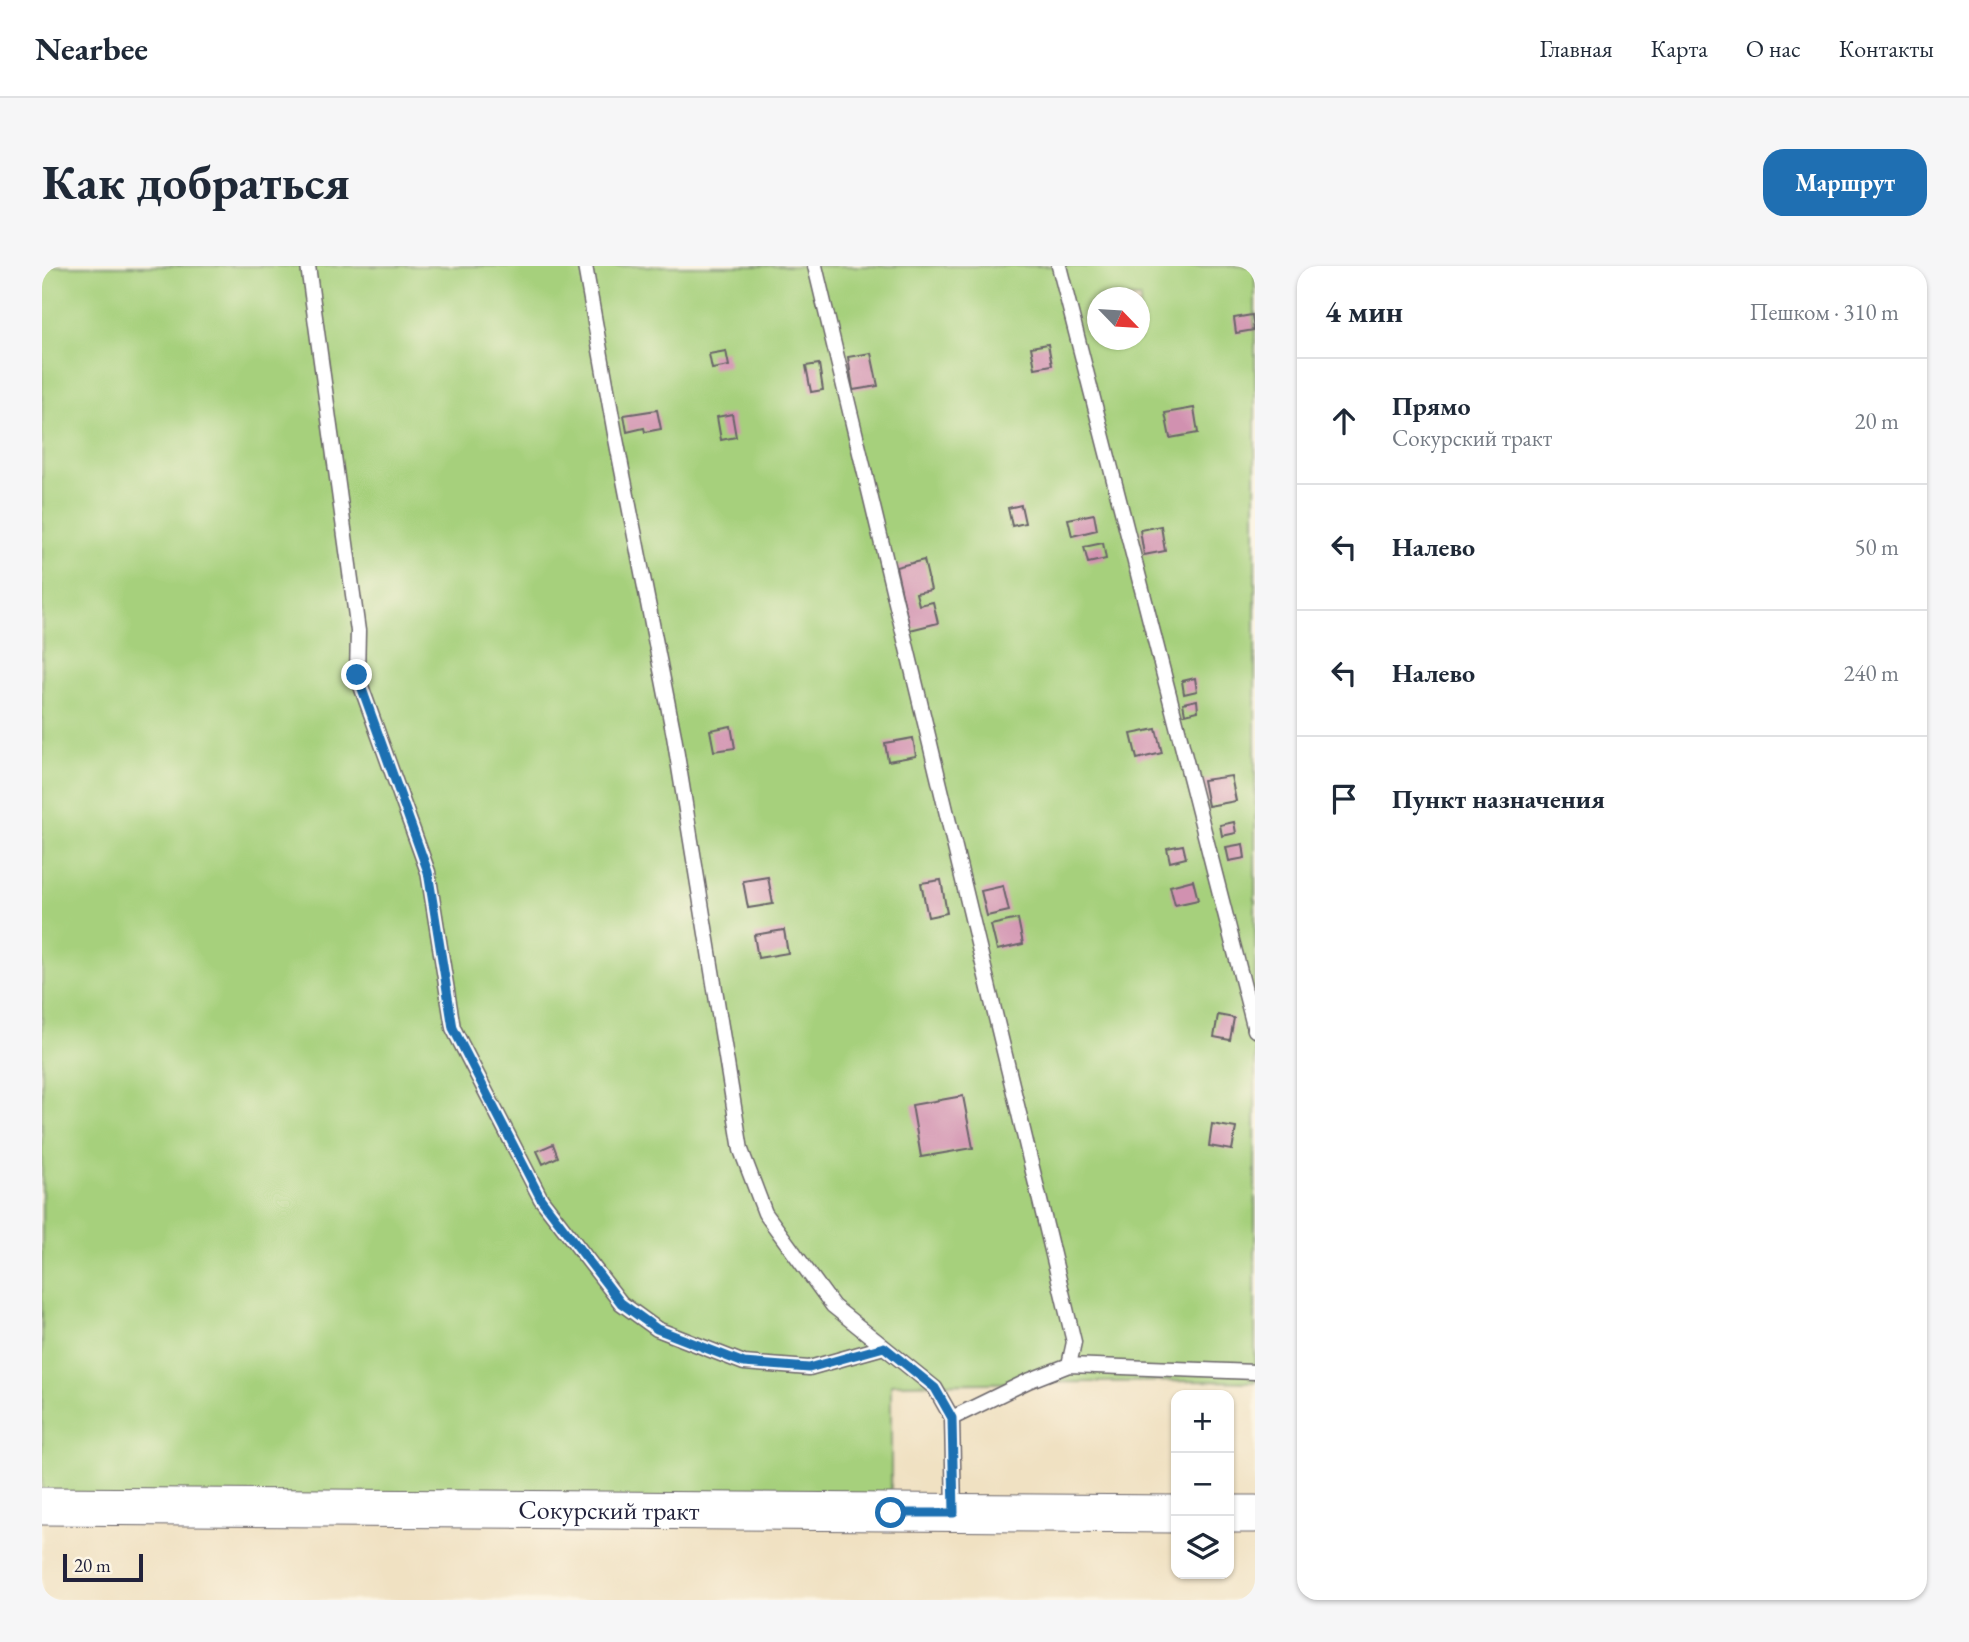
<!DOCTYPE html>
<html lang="ru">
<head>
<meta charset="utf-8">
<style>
	body { margin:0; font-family:"EB Garamond",serif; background:#f6f6f7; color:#1f2937 }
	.controls { position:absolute; right:21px; bottom:21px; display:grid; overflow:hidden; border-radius:14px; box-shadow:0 2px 5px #0004 }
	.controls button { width:63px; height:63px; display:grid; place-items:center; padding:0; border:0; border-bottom:2px solid #e0e1e3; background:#fff; color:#1f2937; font:35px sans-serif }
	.compass { position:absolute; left:1045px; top:21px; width:63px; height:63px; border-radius:50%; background:#fff; box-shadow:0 2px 5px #0004; rotate:115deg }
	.scale { position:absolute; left:21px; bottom:18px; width:80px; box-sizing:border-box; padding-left:7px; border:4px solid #22223b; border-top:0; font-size:19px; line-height:24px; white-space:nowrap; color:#22223b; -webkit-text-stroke:5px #fcf5e5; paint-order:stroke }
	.stop { position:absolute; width:21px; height:21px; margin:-16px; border:5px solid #1f6fb2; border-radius:50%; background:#fff }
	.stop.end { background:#1f6fb2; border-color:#fff; box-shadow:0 2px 7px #0008 }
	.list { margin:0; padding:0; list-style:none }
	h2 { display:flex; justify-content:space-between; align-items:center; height:91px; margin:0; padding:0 28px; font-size:30px }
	h2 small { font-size:23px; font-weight:400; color:#747a83 }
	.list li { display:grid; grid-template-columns:46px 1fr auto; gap:21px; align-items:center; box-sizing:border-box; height:126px; padding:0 28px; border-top:2px solid #e0e1e3 }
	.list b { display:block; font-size:26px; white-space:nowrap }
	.list p { margin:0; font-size:23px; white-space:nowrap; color:#747a83 }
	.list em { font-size:23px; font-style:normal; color:#747a83 }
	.icon { flex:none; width:38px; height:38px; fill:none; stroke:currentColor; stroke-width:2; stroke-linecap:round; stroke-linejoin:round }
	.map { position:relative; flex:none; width:1213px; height:1334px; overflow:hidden; border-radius:21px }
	header { display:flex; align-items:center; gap:42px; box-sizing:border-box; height:98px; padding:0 35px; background:#fff; border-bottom:2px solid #e0e1e3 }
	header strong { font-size:33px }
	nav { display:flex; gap:38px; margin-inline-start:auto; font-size:24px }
	.intro { display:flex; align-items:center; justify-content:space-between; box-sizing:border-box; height:168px; padding:0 42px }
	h1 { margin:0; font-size:49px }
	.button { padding:18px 32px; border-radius:21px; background:#1f6fb2; color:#fff; font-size:24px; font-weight:700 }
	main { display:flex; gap:42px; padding:0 42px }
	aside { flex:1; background:#fff; border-radius:21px; box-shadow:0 2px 5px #0004 }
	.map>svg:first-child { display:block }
</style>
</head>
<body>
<header>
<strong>Nearbee</strong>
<nav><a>Главная</a><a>Карта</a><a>О нас</a><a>Контакты</a></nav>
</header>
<div class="intro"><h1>Как добраться</h1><a class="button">Маршрут</a></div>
<main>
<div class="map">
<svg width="1213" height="1334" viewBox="0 0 1213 1334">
	<rect width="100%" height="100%" fill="#fcf5e5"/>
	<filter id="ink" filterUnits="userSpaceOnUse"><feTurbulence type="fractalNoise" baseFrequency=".0143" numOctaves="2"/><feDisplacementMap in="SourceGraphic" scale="14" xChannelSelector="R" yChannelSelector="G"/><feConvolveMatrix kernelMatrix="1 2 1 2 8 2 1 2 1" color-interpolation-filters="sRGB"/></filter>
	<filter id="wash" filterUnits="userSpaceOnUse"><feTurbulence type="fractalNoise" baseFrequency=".00686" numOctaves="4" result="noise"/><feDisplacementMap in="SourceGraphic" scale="28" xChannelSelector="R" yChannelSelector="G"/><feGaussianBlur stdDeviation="1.57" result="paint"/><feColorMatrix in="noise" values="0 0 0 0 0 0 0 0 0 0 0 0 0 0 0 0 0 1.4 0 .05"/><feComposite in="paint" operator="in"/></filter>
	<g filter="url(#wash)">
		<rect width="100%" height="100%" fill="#f0e1c2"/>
		<path fill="#a6d07b" stroke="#64795b" stroke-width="2" fill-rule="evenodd" d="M0 0H1213V1116L1156 1115 849 1118V1247L0 1240ZM1056 32H1098V74H1056Z"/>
		<g id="blocks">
			<path fill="#d191b0" d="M1210 49 1212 64 1194 67 1192 52Z
				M1006 78 1010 99 993 102 989 81Z
				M684 85 687 100 670 103 667 88Z
				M829 87 836 120 811 124 806 91Z
				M777 98 781 124 769 126 764 100Z
				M1152 142 1156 167 1128 172 1123 147Z
				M615 144 619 163 603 166 602 162 585 166 582 149Z
				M690 148 694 171 679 174 675 151Z
				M979 239 983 257 970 260 966 242Z
				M1052 248 1055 264 1030 270 1026 253Z
				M1119 260 1123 285 1102 289 1098 264Z
				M1061 277 1064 293 1046 297 1042 281Z
				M882 294 889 324 874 327 877 339 891 336 896 357 868 364 854 301Z
				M1153 412 1155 425 1142 428 1140 415Z
				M1155 434 1156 445 1143 448 1141 437Z
				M689 460 693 482 672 485 668 464Z
				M1114 463 1120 487 1095 493 1089 468Z
				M871 472 874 490 846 495 843 477Z
				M1189 510 1194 535 1166 540 1161 514Z
				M1192 556 1194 567 1180 570 1178 559Z
				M1201 578 1203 592 1187 595 1184 581Z
				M1141 579 1144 592 1128 596 1125 582Z
				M726 611 731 638 706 642 701 615Z
				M899 614 905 647 886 651 879 617Z
				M1151 614 1156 634 1133 639 1128 620Z
				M961 620 967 645 945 650 939 625Z
				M976 653 981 678 955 684 949 659Z
				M742 664 746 687 716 692 712 669Z
				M1176 749 1192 752 1188 774 1172 771Z
				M921 830 931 882 879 891 870 839Z
				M1170 858 1194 862 1190 884 1167 880Z
				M511 878 516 891 501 898 495 885Z"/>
		</g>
	</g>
	<g filter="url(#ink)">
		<use href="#blocks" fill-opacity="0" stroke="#6a656a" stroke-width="2"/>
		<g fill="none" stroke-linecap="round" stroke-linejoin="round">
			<g stroke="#6a656a" stroke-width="17">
				<path id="service" d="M266 0 316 365 315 409 386 606 411 762 499 933 579 1037 615 1063 702 1097 767 1102 842 1081 893 1122 910 1152 912 1245
					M543 0 573 168 632 470 699 884 723 947 791 1040 842 1081
					M773 0 1032 1076 1027 1099
					M1017 0 1213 764
					M910 1152 986 1115 1027 1099 1213 1106"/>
			</g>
			<g stroke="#6a656a" stroke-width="39">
				<g id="tertiary">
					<path id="s1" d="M0 1240 1134 1248"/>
					<path d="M1187 1248H1213"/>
				</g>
			</g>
			<use href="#service" stroke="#fff" stroke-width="14"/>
			<use href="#tertiary" stroke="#fff" stroke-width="37"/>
		</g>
	</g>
	<g fill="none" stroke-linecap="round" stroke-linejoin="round" filter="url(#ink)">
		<path stroke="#1f6fb2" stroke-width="9" d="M315 409 386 606 411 762 499 933 579 1037 615 1063 702 1097 767 1102 842 1081 893 1122 910 1152 912 1247H849"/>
	</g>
	<g text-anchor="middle" stroke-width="5" stroke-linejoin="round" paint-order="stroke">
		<g font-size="26" fill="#22223b" stroke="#fcf5e5">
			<text dy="9" stroke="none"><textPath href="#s1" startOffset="567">Сокурский тракт</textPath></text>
		</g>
	</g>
</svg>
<div class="controls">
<button>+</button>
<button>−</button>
<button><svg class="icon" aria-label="layers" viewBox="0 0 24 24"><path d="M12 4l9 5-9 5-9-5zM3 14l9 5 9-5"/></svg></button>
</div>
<svg class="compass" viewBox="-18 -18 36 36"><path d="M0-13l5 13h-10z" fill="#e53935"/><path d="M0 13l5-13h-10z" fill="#747a83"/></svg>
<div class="scale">20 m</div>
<div class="stop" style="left:849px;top:1247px"></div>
<div class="stop end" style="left:315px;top:409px"></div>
</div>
<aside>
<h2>4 мин<small>Пешком · 310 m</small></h2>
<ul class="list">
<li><svg class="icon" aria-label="ahead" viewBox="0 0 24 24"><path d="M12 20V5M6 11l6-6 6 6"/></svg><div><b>Прямо</b><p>Сокурский тракт</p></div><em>20 m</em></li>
<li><svg class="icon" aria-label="left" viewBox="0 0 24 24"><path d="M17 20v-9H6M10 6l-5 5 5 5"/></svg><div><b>Налево</b></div><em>50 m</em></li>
<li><svg class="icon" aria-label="left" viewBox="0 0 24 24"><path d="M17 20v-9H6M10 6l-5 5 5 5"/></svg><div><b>Налево</b></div><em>240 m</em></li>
<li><svg class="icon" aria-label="arrive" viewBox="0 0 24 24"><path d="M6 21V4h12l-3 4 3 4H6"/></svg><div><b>Пункт назначения</b></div></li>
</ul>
</aside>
</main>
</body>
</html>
